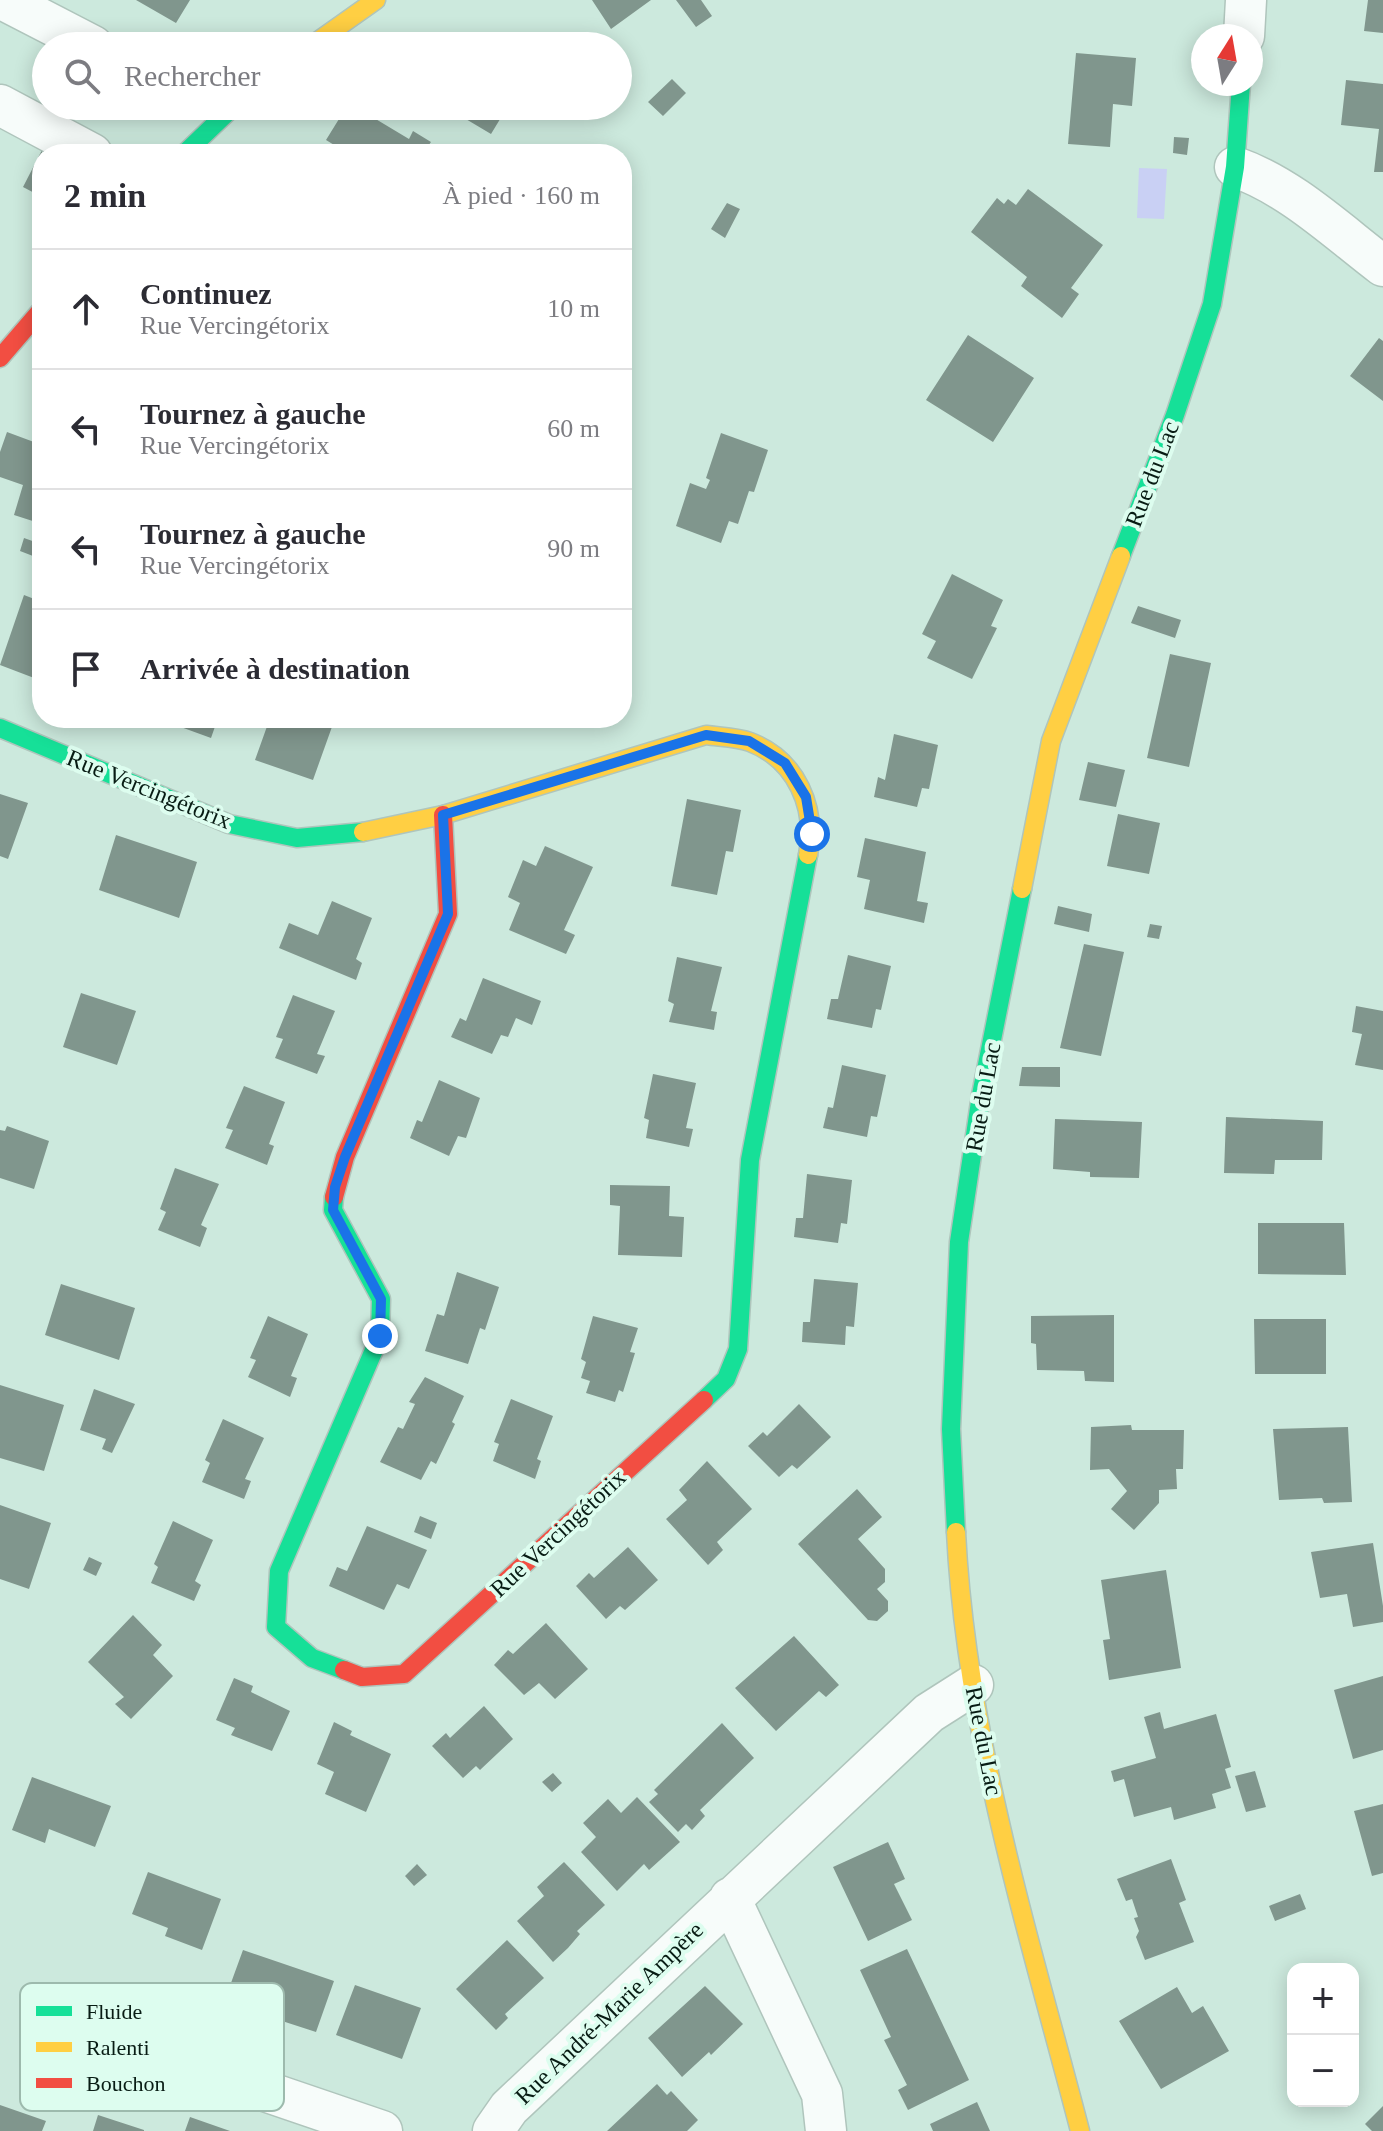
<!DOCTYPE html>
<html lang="fr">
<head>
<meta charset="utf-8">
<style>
	body { margin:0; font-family:Georgia,serif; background:#f7f7f7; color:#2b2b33 }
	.controls { position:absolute; right:24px; bottom:24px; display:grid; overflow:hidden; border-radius:16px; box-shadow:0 4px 20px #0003 }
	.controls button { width:72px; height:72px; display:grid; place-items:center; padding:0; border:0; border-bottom:2px solid #e1e1e2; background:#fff; color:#2b2b33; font:40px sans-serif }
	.compass { position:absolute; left:1191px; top:24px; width:72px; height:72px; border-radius:50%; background:#fff; box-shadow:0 4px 20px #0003; rotate:11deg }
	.stop { position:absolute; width:24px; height:24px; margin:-18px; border:6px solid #1a73e8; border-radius:50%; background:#fff }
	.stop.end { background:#1a73e8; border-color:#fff; box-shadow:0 2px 8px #0008 }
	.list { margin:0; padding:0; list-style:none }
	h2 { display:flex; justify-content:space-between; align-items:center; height:104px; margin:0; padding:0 32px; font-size:34px }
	h2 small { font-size:26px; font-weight:400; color:#7c7c81 }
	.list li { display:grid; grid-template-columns:52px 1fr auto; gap:24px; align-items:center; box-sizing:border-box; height:120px; padding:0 32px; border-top:2px solid #e1e1e2 }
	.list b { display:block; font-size:30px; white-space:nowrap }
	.list p { margin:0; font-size:26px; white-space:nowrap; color:#7c7c81 }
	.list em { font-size:26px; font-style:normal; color:#7c7c81 }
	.icon { flex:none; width:44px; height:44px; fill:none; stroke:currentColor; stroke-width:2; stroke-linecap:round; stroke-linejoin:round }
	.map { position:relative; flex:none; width:1383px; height:2131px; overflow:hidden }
	.search { position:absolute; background:#fff; box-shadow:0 4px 20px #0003; left:32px; top:32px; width:600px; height:88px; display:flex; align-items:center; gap:20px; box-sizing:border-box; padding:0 28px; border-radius:44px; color:#7c7c81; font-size:30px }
	.panel { position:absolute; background:#fff; box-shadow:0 4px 20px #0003; left:32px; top:144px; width:600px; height:584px; border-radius:32px }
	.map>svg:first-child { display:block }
</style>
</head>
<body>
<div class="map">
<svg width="1383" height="2131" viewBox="0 0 1383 2131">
	<rect width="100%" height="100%" fill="#cce9dd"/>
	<path fill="#c9d0f4" d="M1139 168 1167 169 1164 219 1137 218Z"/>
	<path fill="#80968d" d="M136 0H190L176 23Z
		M592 0H651L611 29Z
		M676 0H701L712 16 696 27Z
		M1368 0H1383V33L1364 31Z
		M1076 53 1136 58 1132 106 1113 104 1110 147 1068 144Z
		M672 79 686 93 663 116 648 102Z
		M1346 80 1383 84V172H1374L1379 129 1341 125Z
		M347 106H354L409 139 413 131 431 142 426 149 435 154H349L326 140Z
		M444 106H508L491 134Z
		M1174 137 1189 138 1187 155 1173 153Z
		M42 150V197L23 187Z
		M1028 189 1103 245 1071 288 1079 294 1062 318 1021 286 1027 277 971 232 997 198 1004 204 1008 199 1016 205Z
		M727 203 740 209 725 238 711 229Z
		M968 335 1034 378 993 442 926 400Z
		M1379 338 1383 341V401L1350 376Z
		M7 432 42 445V524L14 515 23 485 0 477V452Z
		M721 433 768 450 754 492 749 491 738 524 729 521 721 543 676 526 690 483 706 489 710 480 706 478Z
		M24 538 38 543 33 556 20 551Z
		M952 574 1003 600 991 626 997 628 972 679 927 658 936 641 922 634Z
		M24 595 42 602V681L0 665Z
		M1138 606 1181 620 1175 638 1131 623Z
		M1170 654 1211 663 1189 767 1147 758Z
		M156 718H218L211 738Z
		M270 718H317L333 724 313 780 255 760Z
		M894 734 938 745 929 789 922 788 917 807 874 797 878 777 885 780Z
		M1088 762 1125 770 1116 807 1079 800Z
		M0 794 28 803 8 859 0 856Z
		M687 799 741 810 733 852 726 851 717 895 671 886Z
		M1118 814 1160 823 1149 874 1107 866Z
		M116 835 197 862 179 918 99 890Z
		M865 838 926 852 917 901 928 903 924 923 864 909 870 880 857 877Z
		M545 846 593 867 564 930 575 935 566 954 509 930 520 903 508 897 523 860 536 866Z
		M332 901 372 918 356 959 362 963 356 980 279 948 289 923 318 935Z
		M1058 906 1092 914 1089 932 1054 924Z
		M1150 924 1162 926 1159 939 1147 937Z
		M1084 944 1124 952 1101 1056 1060 1048Z
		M848 955 891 966 881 1010 876 1009 872 1028 827 1019 831 999H838Z
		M677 957 722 967 711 1011 717 1012 714 1030 669 1022 674 1004 668 1001Z
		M483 978 541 1001 532 1025 516 1018 508 1037 501 1035 492 1054 451 1037 460 1018 466 1021Z
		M81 993 136 1011 117 1065 63 1047Z
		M293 995 335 1011 317 1054 325 1056 317 1074 275 1058 283 1039 276 1037Z
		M1356 1006 1383 1011V1070L1355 1065 1362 1034 1352 1032Z
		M842 1065 886 1075 877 1117 871 1116 867 1137 823 1128 828 1107 833 1108Z
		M1022 1067H1060V1087L1019 1086Z
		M653 1074 696 1083 686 1128 693 1129 689 1147 646 1138 649 1120 644 1118Z
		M439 1080 480 1098 466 1138 458 1136 449 1156 410 1138 417 1120 422 1122Z
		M244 1086 285 1102 269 1144 274 1146 267 1165 225 1148 233 1130 226 1128Z
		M1226 1117 1323 1121 1322 1160H1275L1274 1174 1224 1173Z
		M1055 1119 1142 1122 1139 1178 1090 1177V1172L1053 1169Z
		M7 1126 49 1141 34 1189 0 1178V1130L5 1131Z
		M175 1168 219 1184 201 1225 207 1228 200 1247 158 1230 166 1212 160 1209Z
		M807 1174 852 1180 847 1224 841 1223 838 1243 794 1237 796 1218H803Z
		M610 1185 670 1186 669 1216 684 1217 682 1257 618 1255 620 1206 610 1205Z
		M1258 1223H1344L1346 1275 1258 1274Z
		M457 1272 499 1287 485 1330 480 1328 468 1364 425 1351 437 1314 444 1316Z
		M814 1279 858 1283 854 1327 846 1326 845 1345 802 1342 803 1322H810Z
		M61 1284 135 1308 119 1360 45 1335Z
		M1114 1315V1382L1085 1381 1084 1371 1037 1370 1036 1344 1031 1343V1316Z
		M268 1316 308 1334 291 1376 297 1378 290 1397 248 1377 256 1360 250 1358Z
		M593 1316 638 1328 630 1352 635 1353 623 1392 619 1390 615 1402 586 1393 590 1381 581 1378 586 1362 581 1359Z
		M1254 1319H1326V1374H1255Z
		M425 1377 464 1396 452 1422 455 1424 436 1464 431 1461 421 1480 380 1462 398 1427 403 1429 415 1404 409 1402Z
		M0 1385 64 1405 44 1471 0 1458Z
		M94 1389 135 1404 112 1453 102 1449 106 1439 80 1430Z
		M511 1399 553 1416 537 1459 541 1461 535 1479 493 1461 499 1444 494 1442Z
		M799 1404 831 1437 797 1469 792 1465 779 1477 748 1446 763 1432 767 1436Z
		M223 1419 264 1438 245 1479 251 1481 244 1499 202 1482 210 1463 205 1460Z
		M1131 1425 1132 1430H1184L1183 1469H1176L1177 1489 1159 1490V1503L1134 1530 1111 1509 1127 1491 1109 1469 1090 1470 1091 1427Z
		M1348 1427 1352 1502 1324 1503 1322 1498 1279 1500 1273 1429Z
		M707 1461 752 1509 717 1542 723 1550 708 1565 666 1519 687 1500 679 1490Z
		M857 1489 882 1517 858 1539 885 1569V1582L877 1589 888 1601V1611L877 1621 868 1620 798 1544Z
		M0 1505 51 1523 29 1589 0 1579Z
		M420 1516 437 1523 431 1539 414 1532Z
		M173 1521 213 1540 195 1581 201 1585 194 1601 151 1583 158 1567 154 1564Z
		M367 1526 427 1550 409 1589 397 1584 384 1610 329 1586 337 1567 347 1571Z
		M1373 1543 1383 1606V1622L1353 1627 1347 1594 1320 1598 1311 1552Z
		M628 1547 658 1580 625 1610 620 1606 606 1619 576 1586 589 1573 594 1578Z
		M89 1557 102 1563 96 1576 83 1570Z
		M1166 1570 1181 1668 1109 1680 1103 1640 1110 1639 1101 1580Z
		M133 1615 162 1645 153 1655 173 1676 131 1719 115 1704 124 1697 88 1662Z
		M546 1623 588 1669 555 1699 539 1683 524 1695 494 1665 508 1650 513 1654Z
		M794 1636 839 1685 826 1697 819 1691 776 1731 735 1688Z
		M1383 1676V1750L1353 1759 1334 1690Z
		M234 1678 253 1686 251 1692 290 1711 272 1751 231 1735 235 1728 216 1720Z
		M484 1706 513 1739 480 1770 476 1766 463 1778 432 1746 446 1733 450 1738Z
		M1160 1712 1164 1729 1216 1714 1231 1767 1225 1769 1231 1788 1212 1794 1216 1808 1174 1820 1171 1807 1134 1817 1124 1779 1114 1782 1111 1771 1156 1758 1144 1717Z
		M334 1722 352 1731 350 1735 391 1754 366 1812 325 1794 334 1772 317 1764Z
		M722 1723 754 1758 700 1810 705 1816 692 1830 686 1824 678 1832 649 1802 658 1794 654 1790Z
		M1255 1771 1266 1807 1246 1812 1235 1776Z
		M553 1773 562 1783 552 1792 542 1782Z
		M32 1777 111 1806 95 1847 49 1829 45 1843 12 1830Z
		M637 1797 680 1842 649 1870 644 1864 617 1891 581 1852 596 1837 583 1823 608 1799 621 1813Z
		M1383 1804V1873L1372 1876 1354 1811Z
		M888 1842 905 1879 894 1884 912 1920 868 1941 833 1867Z
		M1171 1859 1186 1900 1179 1903 1194 1942 1145 1960 1136 1937 1139 1931 1134 1918 1138 1917 1132 1899 1126 1901 1117 1879Z
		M564 1862 605 1905 577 1931 580 1934 568 1948 564 1944 568 1948 553 1962 517 1921 544 1896 537 1887Z
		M417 1864 427 1875 414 1886 405 1876Z
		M148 1872 221 1899 202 1950 165 1936 168 1928 132 1914Z
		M1300 1894 1306 1909 1275 1921 1269 1906Z
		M507 1940 544 1978 505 2014 508 2018 496 2030 456 1989Z
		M907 1949 969 2080 908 2110 898 2090 907 2085 884 2040 891 2037 860 1970Z
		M243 1950 334 1981 316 2032 279 2020 276 2030 267 2034 248 2027 246 2033 216 2024Z
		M355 1985 421 2008 402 2059 336 2035Z
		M705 1986 743 2024 711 2055 709 2052 682 2077 648 2038Z
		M1177 1987 1192 2013 1203 2006 1229 2051 1161 2089 1119 2021Z
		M657 2084 667 2095 671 2091 698 2120 687 2131H607Z
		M977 2102 990 2131H933L930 2124Z
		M0 2105 46 2121 42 2131H0Z
		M1383 2106V2131H1372L1365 2124Z
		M98 2115 144 2130V2131H93Z
		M190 2117 230 2131H185Z"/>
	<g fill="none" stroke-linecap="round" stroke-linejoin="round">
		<g stroke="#afc5bc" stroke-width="43">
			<path id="street" d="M4 0 93 46
				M1244 36 1246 0
				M0 105 92 154
				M1235 167C1290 186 1337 231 1383 266
				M730 1898 822 2094 826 2131
				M80 2028 382 2131
				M493 2131 509 2108 929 1713 973 1685"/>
		</g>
		<g stroke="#afc5bc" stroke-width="21">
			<path id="fast" d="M184 154 234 106
				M1121 556 1175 415 1212 304 1235 167 1241 84
				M0 728 229 824 297 838 363 832
				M334 1197 333 1210 381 1299 380 1336 279 1571 276 1627 312 1658 344 1670
				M704 1400 726 1379 738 1349 750 1160 808 855
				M956 1532 951 1429 959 1242 981 1095 1022 889"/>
		</g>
		<g stroke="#afc5bc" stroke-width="21">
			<path id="slow" d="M311 46 376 0
				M363 832 443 815 706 735C720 737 737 737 750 742 797 760 817 808 808 855
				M1022 889 1051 741 1121 556
				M956 1532C966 1736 1029 1935 1080 2131"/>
		</g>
		<g stroke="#afc5bc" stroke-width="21">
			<path id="jam" d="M0 358 42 309
				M334 1197 345 1157 448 914 443 815
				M344 1670 362 1677 404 1674 704 1400"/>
		</g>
		<use href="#street" stroke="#f7fcfa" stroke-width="40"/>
		<use href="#fast" stroke="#16e098" stroke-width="18"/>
		<use href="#slow" stroke="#ffcf43" stroke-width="18"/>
		<use href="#jam" stroke="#f24e42" stroke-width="18"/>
	</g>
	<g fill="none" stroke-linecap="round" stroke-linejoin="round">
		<path stroke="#1a73e8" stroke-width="10" d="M380 1336 381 1299 333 1210 335 1187 345 1157 448 914 443 815 706 735 749 741 785 763 806 797 812 834"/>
	</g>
	<g text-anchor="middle" stroke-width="8" stroke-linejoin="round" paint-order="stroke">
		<g font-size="24" fill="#081c14" stroke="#ddfdef">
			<text transform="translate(1152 474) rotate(-69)" y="8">Rue du Lac</text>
			<text transform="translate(149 789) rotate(22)" y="8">Rue Vercingétorix</text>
			<text transform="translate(983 1097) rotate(-80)" y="8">Rue du Lac</text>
			<text transform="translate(558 1533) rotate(-43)" y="8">Rue Vercingétorix</text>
			<text transform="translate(984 1741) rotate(79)" y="8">Rue du Lac</text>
			<text transform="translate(609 2013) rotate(-44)" y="8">Rue André-Marie Ampère</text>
		</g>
	</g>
	<rect x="20" y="1983" width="264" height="128" rx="12" fill="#ddfdef" stroke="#9dbaad" stroke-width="2"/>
	<rect x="36" y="2006" width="36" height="10" fill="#16e098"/>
	<rect x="36" y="2042" width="36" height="10" fill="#ffcf43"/>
	<rect x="36" y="2078" width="36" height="10" fill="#f24e42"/>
	<g font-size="22" fill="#081c14">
		<text x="86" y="2019">Fluide</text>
		<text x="86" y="2055">Ralenti</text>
		<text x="86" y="2091">Bouchon</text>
	</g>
</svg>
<div class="controls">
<button>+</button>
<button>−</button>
</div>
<svg class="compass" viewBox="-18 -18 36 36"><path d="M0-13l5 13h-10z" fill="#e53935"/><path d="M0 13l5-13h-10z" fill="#7c7c81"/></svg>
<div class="stop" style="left:812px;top:834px"></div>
<div class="stop end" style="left:380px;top:1336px"></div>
<div class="search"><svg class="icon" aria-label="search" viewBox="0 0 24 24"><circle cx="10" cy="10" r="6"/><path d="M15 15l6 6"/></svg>Rechercher</div>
<section class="panel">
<h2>2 min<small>À pied · 160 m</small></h2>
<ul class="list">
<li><svg class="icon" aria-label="ahead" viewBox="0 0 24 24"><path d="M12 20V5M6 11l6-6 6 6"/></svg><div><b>Continuez</b><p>Rue Vercingétorix</p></div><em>10 m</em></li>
<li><svg class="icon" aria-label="left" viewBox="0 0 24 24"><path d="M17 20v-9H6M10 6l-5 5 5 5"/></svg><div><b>Tournez à gauche</b><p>Rue Vercingétorix</p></div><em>60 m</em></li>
<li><svg class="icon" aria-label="left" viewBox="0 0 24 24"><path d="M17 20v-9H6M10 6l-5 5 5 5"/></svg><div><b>Tournez à gauche</b><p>Rue Vercingétorix</p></div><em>90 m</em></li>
<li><svg class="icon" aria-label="arrive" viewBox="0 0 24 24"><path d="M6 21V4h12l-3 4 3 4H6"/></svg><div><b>Arrivée à destination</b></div></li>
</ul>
</section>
</div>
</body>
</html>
